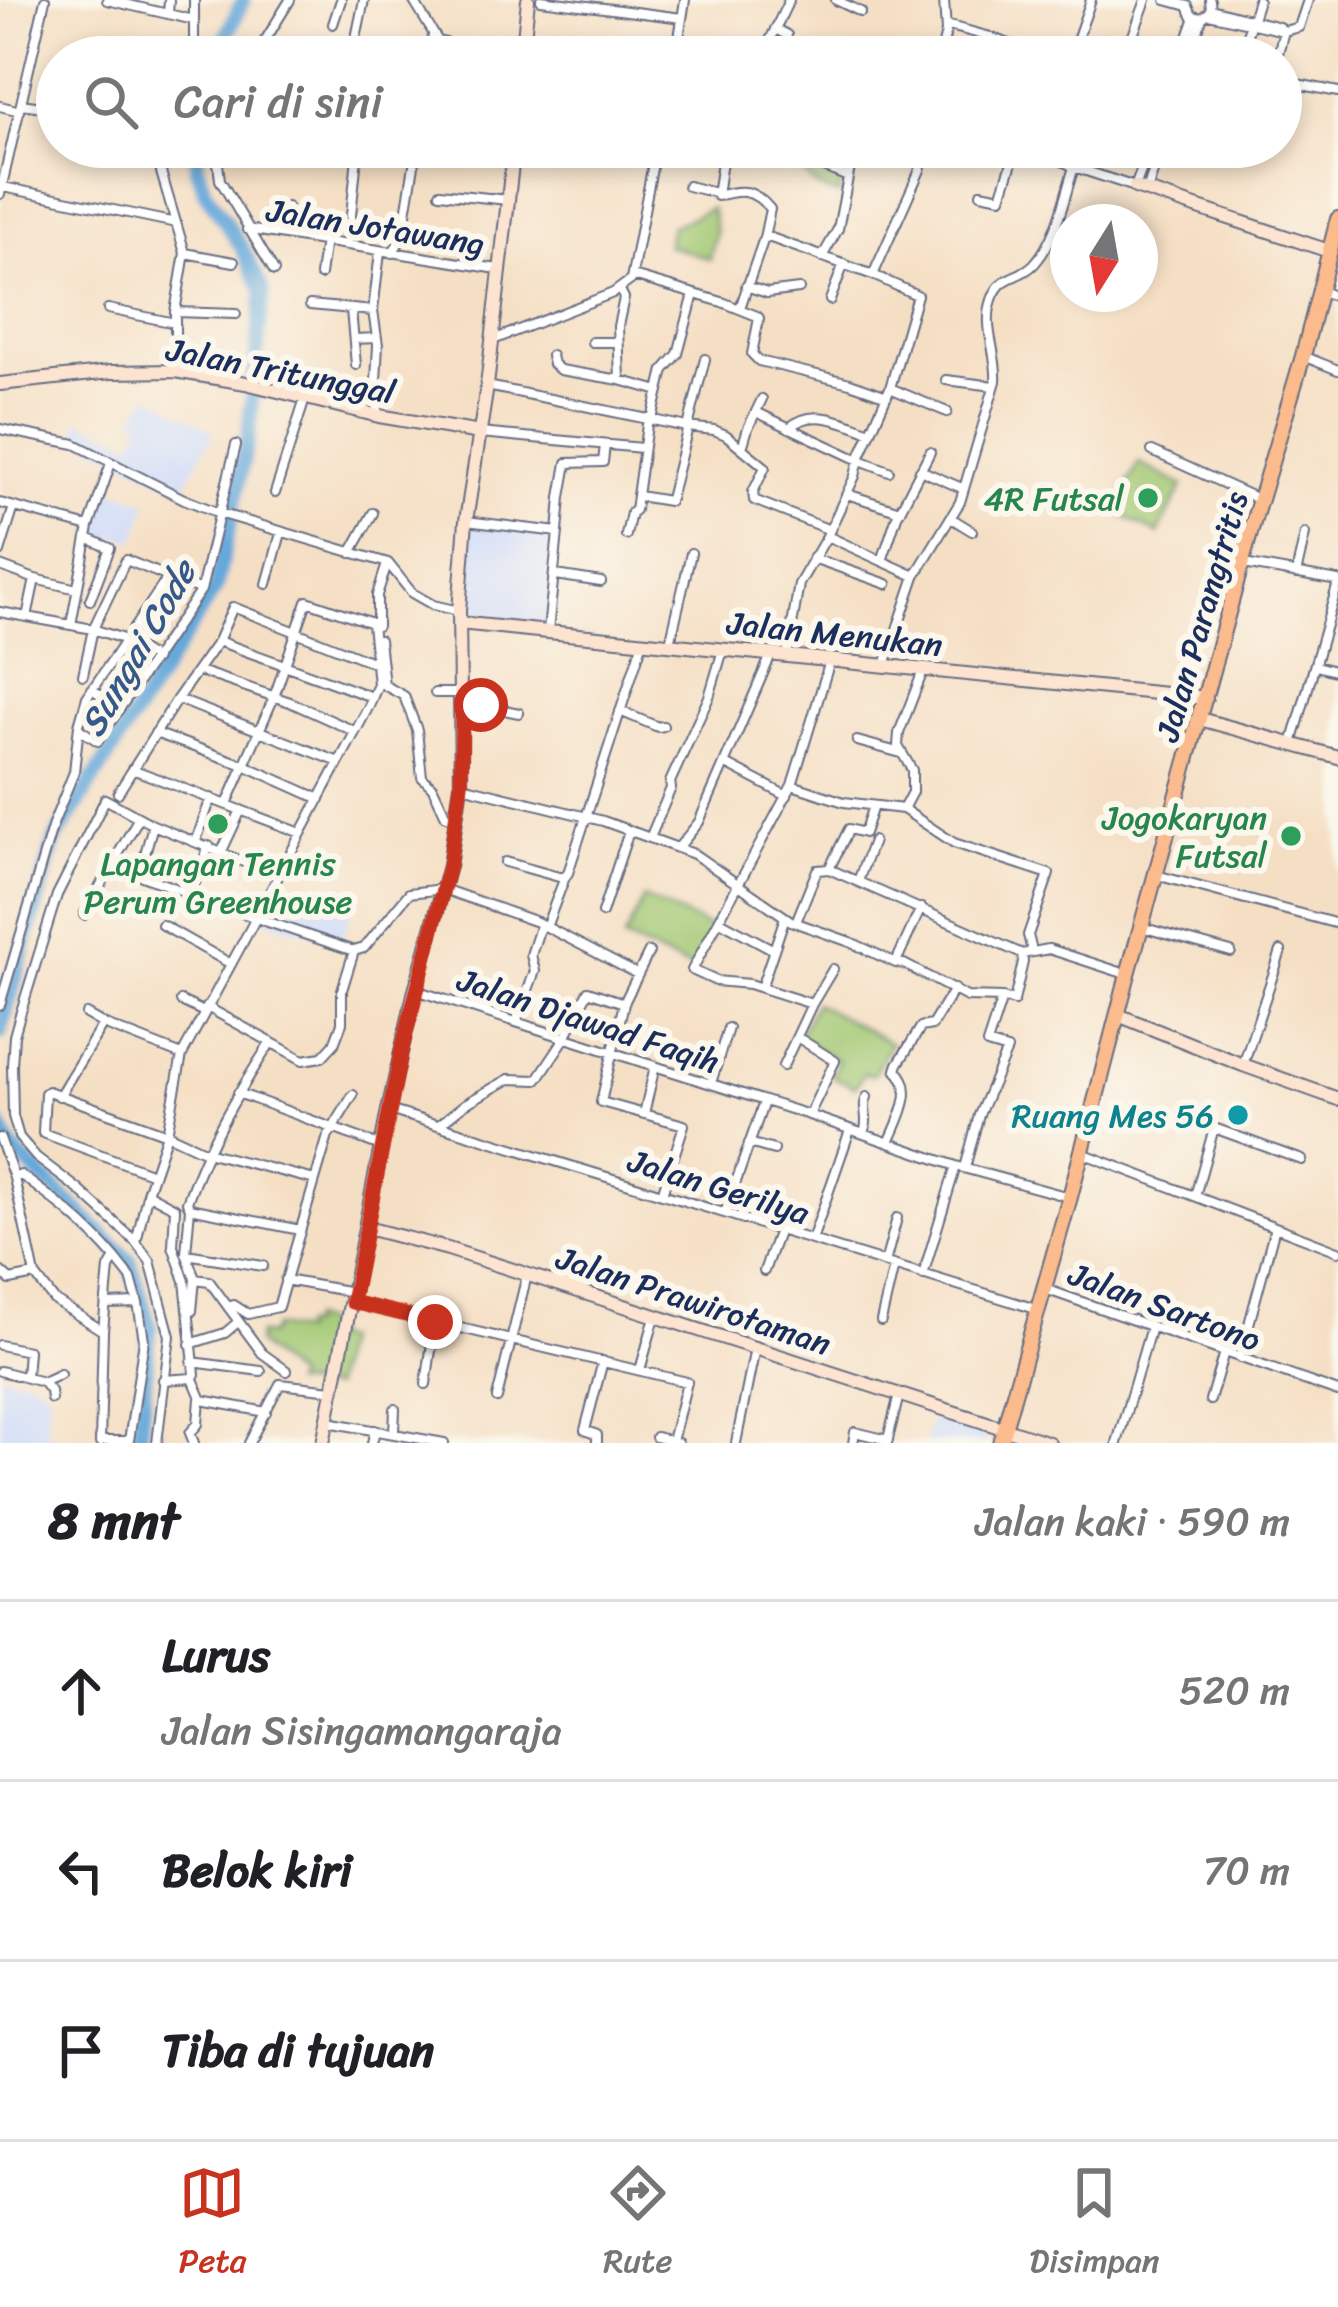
<!DOCTYPE html>
<html lang="id">
<head>
<meta charset="utf-8">
<style>
	body { margin:0; font-family:Sriracha,sans-serif; background:#f2f2f2; color:#202124 }
	.compass { position:absolute; left:1050px; top:204px; width:108px; height:108px; border-radius:50%; background:#fff; box-shadow:0 6px 18px #0003; rotate:191deg }
	.stop { position:absolute; width:36px; height:36px; margin:-27px; border:9px solid #c8321e; border-radius:50%; background:#fff }
	.stop.end { background:#c8321e; border-color:#fff; box-shadow:0 3px 12px #0008 }
	.list { margin:0; padding:0; list-style:none }
	h2 { display:flex; justify-content:space-between; align-items:center; height:156px; margin:0; padding:0 48px; font-size:51px }
	h2 small { font-size:39px; font-weight:400; color:#757577 }
	.list li { display:grid; grid-template-columns:78px 1fr auto; gap:36px; align-items:center; box-sizing:border-box; height:180px; padding:0 48px; border-top:3px solid #e0e0e0 }
	.list b { display:block; font-size:45px; white-space:nowrap }
	.list p { margin:0; font-size:39px; white-space:nowrap; color:#757577 }
	.list em { font-size:39px; font-style:normal; color:#757577 }
	.icon { flex:none; width:66px; height:66px; fill:none; stroke:currentColor; stroke-width:2; stroke-linecap:round; stroke-linejoin:round }
	.map { position:relative; flex:none; width:1338px; height:1443px; overflow:hidden }
	.search { position:absolute; background:#fff; box-shadow:0 6px 18px #0003; left:36px; right:36px; top:36px; height:132px; display:flex; align-items:center; gap:30px; box-sizing:border-box; padding:0 42px; border-radius:66px; color:#757577; font-size:45px }
	.sheet { height:696px; background:#fff }
	nav { display:flex; justify-content:space-around; align-items:center; box-sizing:border-box; height:168px; border-top:3px solid #e0e0e0; background:#fff; font-size:33px; color:#757577 }
	nav a { display:grid; justify-items:center; gap:6px }
	nav .on { color:#c8321e }
	.map>svg:first-child { display:block }
</style>
</head>
<body>
<div class="map">
<svg width="1338" height="1443" viewBox="0 0 1338 1443">
	<rect width="100%" height="100%" fill="#fbf7ec"/>
	<filter id="ink" filterUnits="userSpaceOnUse"><feTurbulence type="fractalNoise" baseFrequency=".00833" numOctaves="2"/><feDisplacementMap in="SourceGraphic" scale="24" xChannelSelector="R" yChannelSelector="G"/><feConvolveMatrix kernelMatrix="1 2 1 2 8 2 1 2 1" color-interpolation-filters="sRGB"/></filter>
	<filter id="wash" filterUnits="userSpaceOnUse"><feTurbulence type="fractalNoise" baseFrequency=".004" numOctaves="4" result="noise"/><feDisplacementMap in="SourceGraphic" scale="48" xChannelSelector="R" yChannelSelector="G"/><feGaussianBlur stdDeviation="2.7" result="paint"/><feColorMatrix in="noise" values="0 0 0 0 0 0 0 0 0 0 0 0 0 0 0 0 0 1.4 0 .05"/><feComposite in="paint" operator="in"/></filter>
	<g filter="url(#wash)">
		<rect width="100%" height="100%" fill="#f5dfc4"/>
		<path fill="#cedafa" d="M149 394 214 432 182 490 74 436 80 420 132 443 142 423 134 417Z
			M106 488 148 503 134 542 115 535 112 542 90 534Z
			M473 526 557 533 547 628 494 621V616L463 612Z
			M279 883 353 904 341 942 263 920Z
			M0 1374 36 1382 49 1393 46 1432 69 1443H0Z
			M932 1417 987 1432 984 1443H925Z"/>
		<path fill="#a2c872" stroke="#5e7c68" stroke-width="3" d="M780 147H848L839 194C820 192 803 180 801 160Z
			M711 208 716 232 710 259 667 245 671 227Z
			M1139 463 1183 486 1158 534 1113 511Z
			M644 898 715 930 693 969 624 939Z
			M815 1003 891 1043 873 1075 864 1073 855 1087 832 1076 838 1060 798 1037Z
			M310 1319 332 1326 330 1337 342 1340 332 1388 292 1384 295 1377 257 1344 258 1334 269 1335 274 1327 301 1332 302 1326H308Z"/>
		<g fill="none" stroke-linecap="round" stroke-linejoin="round">
			<path stroke="#65a8da" stroke-width="15" d="M217 57 243 0
				M0 1033 55 840 216 587 248 438 263 291 242 248 206 193 197 168V147
				M0 1125 12 1149 130 1261 150 1328 139 1443"/>
		</g>
	</g>
	<g filter="url(#ink)">
		<g fill="none" stroke-linecap="round" stroke-linejoin="round">
			<g stroke="#676d82" stroke-width="12">
				<path id="street" d="M107 0 194 20
					M194 0V57
					M413 0 438 41 453 45 521 52
					M541 0 682 18
					M836 0 861 12
					M1166 0 1188 6
					M1188 6 1192 16 1202 18 1211 11 1210 0
					M168 14 169 0
					M1209 14 1284 31 1279 27 1211 9
					M333 24 341 0
					M946 25 987 36 1044 57
					M775 29 787 35
					M265 40 277 57
					M255 57 290 0
					M352 57 364 0
					M429 57 433 35
					M451 57 453 45
					M676 57 685 0
					M762 57 789 0
					M940 57 946 32 944 0
					M1071 57 1091 0
					M1125 57 1146 0
					M1181 57 1195 17
					M1190 57 1202 18
					M1240 57 1258 0
					M1277 57 1284 31 1299 27 1308 0
					M1292 83 1338 92
					M21 104 57 109
					M0 106 20 111
					M158 147 161 172 185 253 175 312V371
					M216 147 220 180 274 271
					M724 147 717 196C739 190 752 187 770 209L764 238 740 308
					M774 147 848 177
					M1034 147 1074 167 1135 187 1150 147
					M1197 147 1243 162 1247 160 1252 147
					M216 151 243 147
					M688 186 716 193
					M3 187 176 223
					M1147 191 1161 147
					M440 193 508 200
					M981 193 1001 197 1017 147
					M0 194 45 0
					M247 229 498 269
					M283 234 287 207
					M764 238H771L873 275
					M348 244 358 147
					M185 253 234 262
					M392 253 402 238 417 147
					M822 257 838 229 854 147
					M320 275 325 240
					M633 276 722 302 757 316 759 318 752 354 759 361 850 383 887 396
					M746 286 767 293 799 289
					M620 290 624 298 618 326 620 380
					M1319 290 1338 298
					M830 300 844 264
					M310 305 373 311
					M108 309 175 323
					M351 310 356 365
					M175 312 236 314
					M354 339 377 338
					M493 340 613 293 631 280 656 147
					M592 342H617
					M551 356 553 364 560 370 620 380 659 391
					M1303 356 1338 370
					M946 380 994 386
					M487 386 687 427 714 430 726 435 765 467 753 492 754 500 830 530
					M890 388 947 412
					M756 412 852 457 889 471
					M378 414 375 398 378 345 373 311 380 252
					M652 419 664 370 678 354 694 294
					M789 428C813 406 844 423 871 432
					M0 429 75 444 184 499 219 513 388 563 412 593 433 605 459 611
					M480 433 642 448
					M742 448 748 428 762 399
					M1152 451 1260 500
					M920 470 964 489
					M275 493 305 399
					M847 494 900 511
					M638 496 669 501 670 499 705 359
					M0 503 89 527
					M951 518 972 531
					M466 521 558 532 548 631
					M558 532 561 497 567 463 603 462 605 445
					M626 535 631 513 635 510 648 418
					M827 536 915 576
					M87 538 110 548 90 600
					M0 552 14 507
					M351 553 373 513
					M813 558 887 584
					M882 561 897 516 930 452
					M1244 564 1338 581
					M0 566 35 579 77 589
					M1296 574 1305 534
					M556 575 601 582
					M267 584 281 533
					M0 612 93 629 126 640 155 659
					M27 617 35 579
					M71 625 89 527 111 463
					M377 626V595L387 564
					M379 640 384 685 404 696 417 730 422 777 433 788 446 816 455 819
					M218 641 372 697
					M670 643 691 553
					M787 655 799 584 827 536 855 476 859 459 890 388 917 295 873 275 920 170 927 147
					M885 665 915 576 960 502 996 381C998 357 985 332 990 307 998 271 1018 282 1035 263 1057 238 1064 198 1074 167
					M1316 666 1338 672
					M199 671 290 702 354 731
					M83 675 93 629 126 560 201 590
					M92 689 120 708 201 590 236 445
					M435 693H460
					M177 699 339 762
					M462 709 480 705 519 713
					M620 711 658 727 663 726
					M79 729 98 741 120 708
					M155 733 244 765 320 799
					M857 741 901 753
					M1292 744 1338 583
					M726 764 787 796
					M132 769 301 833
					M792 785 844 802 903 809 912 792V770L898 746 899 733 923 671
					M462 786 603 821 694 854 791 921 850 942 896 963 904 964 967 997 1002 998
					M118 793 177 699 218 641 233 607 377 664
					M227 804 274 697 307 601 372 623 378 684 369 706 256 918 142 876 140 872 153 825 278 876
					M903 809 954 843 1049 874 1028 935 1032 951
					M153 825 105 799 104 802 57 895 19 1018 14 1036 12 1065 13 1116 19 1137 36 1157 78 1189 135 1241 150 1261 170 1336 157 1443
					M650 838 671 788 670 782 709 697 723 650
					M196 841 211 798
					M678 848 699 822 771 655
					M222 851 241 810
					M505 862 559 877H565L568 873 643 641
					M829 869 849 829 864 833 873 806
					M1156 875 1338 924
					M858 881 873 841
					M191 893 209 846
					M602 913 629 831
					M84 915 138 819
					M720 921 774 950
					M796 922 817 870 829 869 1022 954 1049 949 1126 974
					M162 925 231 964
					M546 927 565 877
					M1141 927 1231 952
					M649 952 624 1003 601 1102 684 1125 662 1194
					M896 962 921 908
					M761 988 785 917
					M415 990 809 1115 956 1166 1069 1197
					M181 1001 204 1012
					M812 1004 749 984 716 981 692 970 792 785 830 661
					M0 1005 53 824 74 772 79 725 87 697 169 576
					M207 1007 303 1060 322 1057 334 1044 342 1023V990L354 951
					M86 1014 103 1024 182 1055 256 918 354 951 364 948 409 893 443 889 537 922 637 974
					M516 1022 535 971 531 955 541 924
					M797 1037 835 1061 809 1115
					M1243 1065 1281 951
					M783 1066 812 1004 833 969
					M711 1083 728 1028
					M238 1093 381 1146
					M59 1096 103 1024
					M389 1110 1036 1309
					M644 1114 655 1066
					M440 1124 465 1104 509 1079 537 1080 565 1038 588 991 624 1003
					M864 1134C870 1117 861 1108 867 1097
					M0 1138 14 1178 35 1275 54 1300 103 1331 100 1443
					M749 1143 774 1150
					M889 1143C898 1120 918 1089 896 1070L898 1064 921 1027 932 1025 954 989
					M1082 1153 1338 1251
					M965 1168 979 1115 1007 1050 987 1044 1002 998 1014 1001 1023 962 1022 954
					M153 1174 43 1133 45 1093 48 1091 167 1134 206 1152 315 1180
					M14 1178 21 1175C57 1202 86 1224 115 1258
					M1195 1196 1214 1128 1302 1160
					M190 1208 300 1230
					M725 1213 764 1102
					M137 1238 147 1195
					M812 1240 850 1130
					M186 1254 263 1266
					M885 1263 897 1218
					M0 1271 10 1280 35 1275
					M764 1271 779 1230
					M923 1275 956 1166
					M195 1279 209 1281 262 1353 287 1371
					M285 1280 353 1292
					M1045 1289 1338 1392
					M352 1302 687 1382 672 1441 678 1443
					M228 1307 234 1305 248 1314 278 1307 328 1136 353 1095
					M192 1311 195 1279 186 1253 190 1208 187 1202C209 1141 236 1096 271 1042
					M881 1321 894 1266
					M103 1331 109 1268 115 1258 131 1278 138 1303 107 1304
					M190 1344 225 1333 238 1322
					M0 1345 28 1351 26 1377
					M1240 1358 1275 1227
					M192 1362 261 1371
					M640 1370 655 1317
					M0 1371 43 1382 50 1391 51 1399
					M193 1379 202 1400 266 1412
					M163 1380 193 1378 195 1374 185 1281 173 1246 175 1208 147 1193 167 1134 182 1055
					M43 1382 60 1374
					M426 1384 435 1323
					M497 1398 527 1275
					M1210 1400 1224 1352
					M328 1422 444 1443
					M394 1432 395 1409
					M656 1437 672 1441
					M100 1441H129L144 1340 138 1303
					M194 1443 190 1433 198 1424 200 1399
					M249 1443 280 1384 332 1390
					M372 1443 375 1430
					M597 1443V1435L585 1430 603 1361
					M736 1443 755 1348
					M853 1443 855 1432 888 1440
					M887 1443 899 1395
					M1117 1443 1151 1327"/>
			</g>
			<g stroke="#676d82" stroke-width="16">
				<path id="secondary" d="M522 57 528 0
					M1135 187 1329 251
					M0 384 111 372 175 371 246 383 379 416 480 433
					M459 623 1206 698
					M1200 719 1338 757
					M1118 1015 1243 1065 1338 1099
					M367 1228 448 1249 1049 1443
					M323 1443 388 1110 415 990 449 866 461 785 459 611 466 521 487 386 514 147"/>
			</g>
			<g stroke="#676d82" stroke-width="18">
				<path id="primary" d="M1000 1443 1070 1197 1128 974 1252 526 1303 356 1338 219"/>
			</g>
			<use href="#street" stroke="#fff" stroke-width="8"/>
			<use href="#secondary" stroke="#fde4d1" stroke-width="12"/>
			<use href="#primary" stroke="#fbbb8c" stroke-width="14"/>
		</g>
	</g>
	<g fill="none" stroke-linecap="round" stroke-linejoin="round" filter="url(#ink)">
		<path stroke="#c8321e" stroke-width="15" d="M435 1322 352 1302 401 1053 449 866 461 785 462 709 481 705"/>
	</g>
	<g fill="#2e9e5b" stroke="#fbf7ec" stroke-width="4.5">
		<circle cx="1148" cy="498" r="12"/>
		<circle cx="218" cy="824" r="12"/>
		<circle cx="1291" cy="836" r="12"/>
	</g>
	<circle fill="#0f9aa8" stroke="#fbf7ec" stroke-width="4.5" cx="1238" cy="1115" r="12"/>
	<g text-anchor="middle" stroke-width="12" stroke-linejoin="round" paint-order="stroke">
		<g font-size="33" fill="#1b2f5e" stroke="#fbf7ec">
			<text transform="translate(376 226) rotate(9)" y="12">Jalan Jotawang</text>
			<text transform="translate(281 370) rotate(11)" y="12">Jalan Tritunggal</text>
			<text transform="translate(1201 616) rotate(-74)" y="12">Jalan Parangtritis</text>
			<text transform="translate(835 633) rotate(6)" y="12">Jalan Menukan</text>
			<text transform="translate(589 1020) rotate(18)" y="12">Jalan Djawad Faqih</text>
			<text transform="translate(719 1186) rotate(17)" y="12">Jalan Gerilya</text>
			<text transform="translate(694 1300) rotate(18)" y="12">Jalan Prawirotaman</text>
			<text transform="translate(1165 1306) rotate(20)" y="12">Jalan Sartono</text>
		</g>
		<g font-size="33" fill="#27864d" stroke="#fbf7ec" text-anchor="end">
			<text x="1124" y="510">4R Futsal</text>
			<text x="1267" y="829">Jogokaryan<tspan x="1267" dy="38">Futsal</tspan></text>
			<text x="218" y="875" text-anchor="middle">Lapangan Tennis<tspan x="218" dy="38">Perum Greenhouse</tspan></text>
		</g>
		<g font-size="33" fill="#0d838f" stroke="#fbf7ec" text-anchor="end">
			<text x="1214" y="1127">Ruang Mes 56</text>
		</g>
		<g font-size="36" font-style="italic" fill="#355989" stroke="#fbf7ec">
			<text transform="translate(137 648) rotate(-60)" y="13">Sungai Code</text>
		</g>
	</g>
</svg>
<svg class="compass" viewBox="-18 -18 36 36"><path d="M0-13l5 13h-10z" fill="#e53935"/><path d="M0 13l5-13h-10z" fill="#757577"/></svg>
<div class="stop" style="left:481px;top:705px"></div>
<div class="stop end" style="left:435px;top:1322px"></div>
<div class="search"><svg class="icon" aria-label="search" viewBox="0 0 24 24"><circle cx="10" cy="10" r="6"/><path d="M15 15l6 6"/></svg>Cari di sini</div>
</div>
<section class="sheet">
<h2>8 mnt<small>Jalan kaki · 590 m</small></h2>
<ul class="list">
<li><svg class="icon" aria-label="ahead" viewBox="0 0 24 24"><path d="M12 20V5M6 11l6-6 6 6"/></svg><div><b>Lurus</b><p>Jalan Sisingamangaraja</p></div><em>520 m</em></li>
<li><svg class="icon" aria-label="left" viewBox="0 0 24 24"><path d="M17 20v-9H6M10 6l-5 5 5 5"/></svg><div><b>Belok kiri</b></div><em>70 m</em></li>
<li><svg class="icon" aria-label="arrive" viewBox="0 0 24 24"><path d="M6 21V4h12l-3 4 3 4H6"/></svg><div><b>Tiba di tujuan</b></div></li>
</ul>
</section>
<nav>
<a class="on"><svg class="icon" aria-label="map" viewBox="0 0 24 24"><path d="M3 6l6-2 6 2 6-2v14l-6 2-6-2-6 2zM9 4v14M15 6v14"/></svg>Peta</a>
<a><svg class="icon" aria-label="directions" viewBox="0 0 24 24"><path d="M12 3l9 9-9 9-9-9zM9 14v-3h6M13 9l2 2-2 2"/></svg>Rute</a>
<a><svg class="icon" aria-label="saved" viewBox="0 0 24 24"><path d="M7 4h10v16l-5-4-5 4z"/></svg>Disimpan</a>
</nav>
</body>
</html>
